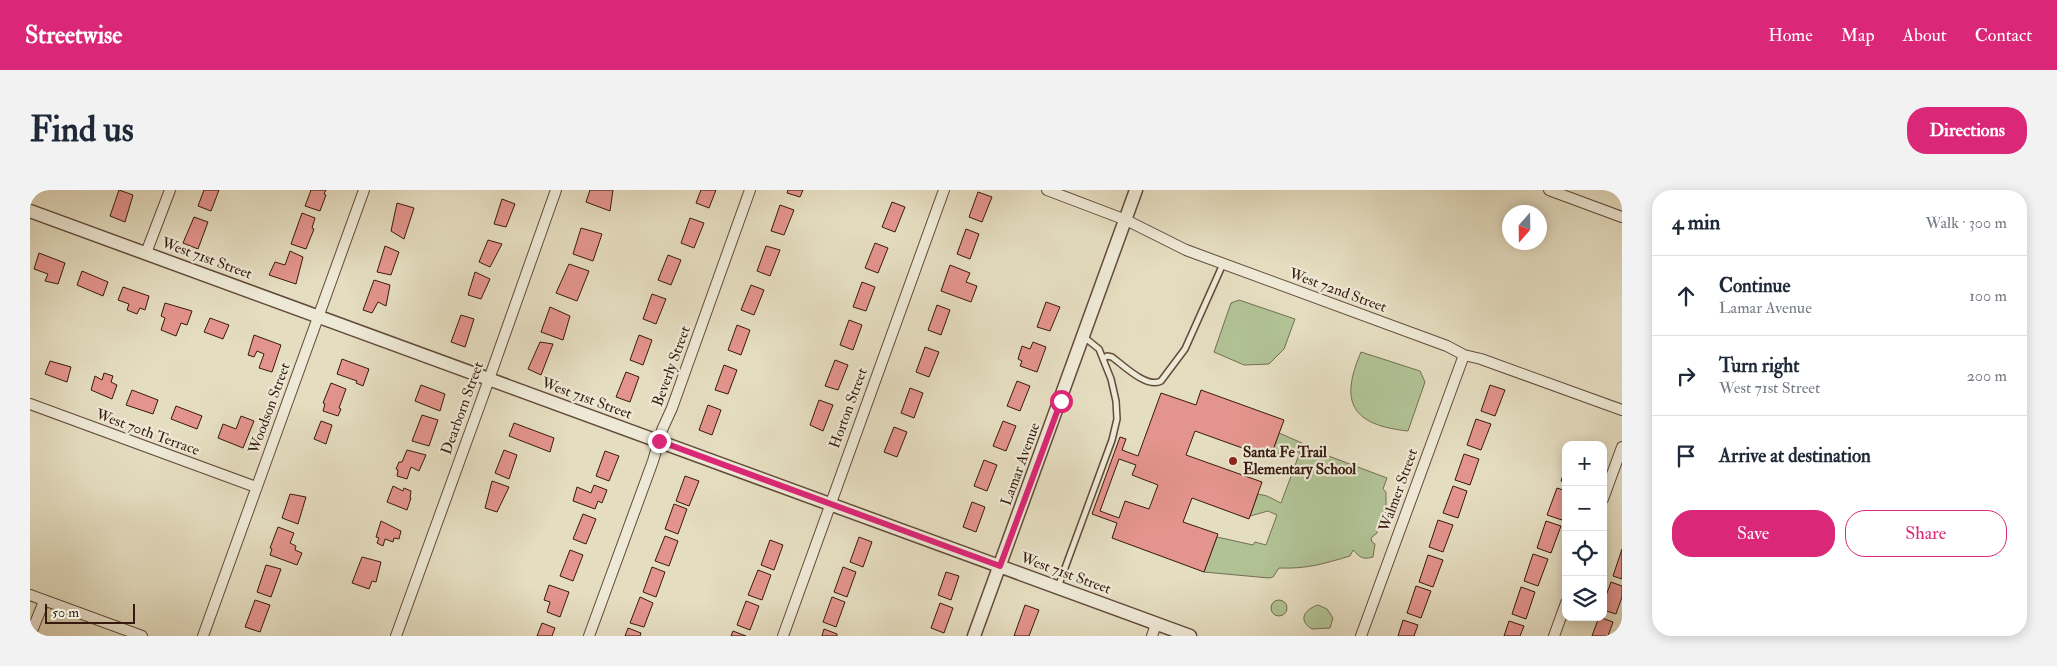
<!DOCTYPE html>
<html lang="en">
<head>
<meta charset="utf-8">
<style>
	body { margin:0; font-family:"IM FELL Double Pica",serif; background:#f2f2f3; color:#1f2937 }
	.controls { position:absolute; right:15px; bottom:15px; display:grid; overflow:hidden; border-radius:10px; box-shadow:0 2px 12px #0003 }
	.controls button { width:45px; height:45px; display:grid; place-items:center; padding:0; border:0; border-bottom:1px solid #e0e1e3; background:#fff; color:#1f2937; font:25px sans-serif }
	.compass { position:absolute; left:1472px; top:15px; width:45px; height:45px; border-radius:50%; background:#fff; box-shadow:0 2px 12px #0003; rotate:200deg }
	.scale { position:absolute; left:15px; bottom:12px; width:90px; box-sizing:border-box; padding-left:5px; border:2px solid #371a0e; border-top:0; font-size:14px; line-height:18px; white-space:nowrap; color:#371a0e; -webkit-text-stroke:4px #eee9d6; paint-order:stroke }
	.stop { position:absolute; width:15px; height:15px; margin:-11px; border:4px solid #db2777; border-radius:50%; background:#fff }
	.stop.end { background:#db2777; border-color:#fff; box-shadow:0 1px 5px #0008 }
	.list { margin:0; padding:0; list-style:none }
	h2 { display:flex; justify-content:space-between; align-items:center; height:65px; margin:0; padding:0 20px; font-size:21px }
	h2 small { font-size:16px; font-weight:400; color:#747a83 }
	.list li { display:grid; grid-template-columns:32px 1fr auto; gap:15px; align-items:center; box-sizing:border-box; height:80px; padding:0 20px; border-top:1px solid #e0e1e3 }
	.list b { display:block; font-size:19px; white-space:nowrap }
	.list p { margin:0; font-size:16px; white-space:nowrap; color:#747a83 }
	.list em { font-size:16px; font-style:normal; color:#747a83 }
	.actions { display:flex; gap:10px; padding:15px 20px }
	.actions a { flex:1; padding:11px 0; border:1px solid #db2777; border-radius:20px; text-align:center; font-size:18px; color:#db2777 }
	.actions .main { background:#db2777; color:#fff }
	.icon { flex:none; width:28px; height:28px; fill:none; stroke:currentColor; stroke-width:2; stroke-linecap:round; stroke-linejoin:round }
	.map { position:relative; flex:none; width:1592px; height:446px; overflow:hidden; border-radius:20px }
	header { display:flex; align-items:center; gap:30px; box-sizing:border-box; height:70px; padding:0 25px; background:#db2777; color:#fff }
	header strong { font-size:24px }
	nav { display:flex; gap:28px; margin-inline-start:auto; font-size:18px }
	.intro { display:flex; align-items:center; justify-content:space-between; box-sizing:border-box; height:120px; padding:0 30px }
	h1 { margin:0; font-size:35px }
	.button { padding:12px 22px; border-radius:20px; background:#db2777; color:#fff; font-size:18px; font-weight:700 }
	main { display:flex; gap:30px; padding:0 30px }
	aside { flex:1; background:#fff; border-radius:20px; box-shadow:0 2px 12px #0003 }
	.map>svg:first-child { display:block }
</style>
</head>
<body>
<header>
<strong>Streetwise</strong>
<nav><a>Home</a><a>Map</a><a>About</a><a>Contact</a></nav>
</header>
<div class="intro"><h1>Find us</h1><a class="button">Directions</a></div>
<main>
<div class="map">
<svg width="1592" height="446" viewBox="0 0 1592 446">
	<rect width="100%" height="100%" fill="#e5ddc0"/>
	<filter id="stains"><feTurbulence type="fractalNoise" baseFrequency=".004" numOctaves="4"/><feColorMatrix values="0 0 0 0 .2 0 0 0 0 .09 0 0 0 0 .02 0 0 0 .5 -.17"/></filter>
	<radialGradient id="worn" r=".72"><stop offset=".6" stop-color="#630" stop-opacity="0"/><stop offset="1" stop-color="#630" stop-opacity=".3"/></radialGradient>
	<path fill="#b1c295" stroke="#746e52" d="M1209 110 1265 129 1254 159 1239 174 1214 175 1184 162 1201 113Z
		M1331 162 1390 181 1395 192 1378 241C1322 235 1309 213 1331 162Z
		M1249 243 1272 253V256L1357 288 1353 299 1356 302V322L1350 328 1347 343 1341 348 1342 352 1345 354 1343 367C1332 370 1330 367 1323 360L1320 366C1293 374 1277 379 1249 378L1243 387 1239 388 1174 382 1187 347 1223 355 1225 352 1236 355 1247 325 1238 321 1220 326 1228 304 1237 306 1251 313 1270 262H1254L1241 265Z
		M1241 418a8 8 0 1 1 16 0a8 8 0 1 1-16 0Z
		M1288 415 1297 419 1303 428 1300 438 1282 439C1267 430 1275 419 1288 415Z"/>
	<path fill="#e3948c" stroke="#371a0e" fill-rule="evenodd" d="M89 0 103 5 95 32 80 26Z
		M174 0H189L181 21 168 16Z
		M281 0H296L294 4 296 5 290 21 275 16Z
		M560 0H583L580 21 556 12Z
		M671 0H686L679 18 666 13Z
		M758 0H773L770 7 757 3Z
		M948 2 962 7 952 32 939 27Z
		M472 9 485 14 476 37 464 34Z
		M862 12 875 17 865 42 852 37Z
		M367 13 384 18 374 49 361 41Z
		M750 15 764 20 754 45 741 41Z
		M272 23 285 28 282 38 284 39 276 59 261 54Z
		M164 27 178 32 168 59 153 53Z
		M660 28 674 33 664 58 651 53Z
		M551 38 572 44 563 71 543 64Z
		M936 39 949 44 940 69 927 64Z
		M458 50 472 54 460 77 449 72Z
		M845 53 858 58 848 83 835 78Z
		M355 56 369 62 361 85 347 82Z
		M736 56 750 60 740 86 727 81Z
		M260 61 273 67 266 94 239 85 245 72 255 75Z
		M9 63 35 73 28 94 15 91 18 84 4 79Z
		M638 65 651 70 641 95 628 90Z
		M539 74 559 81 547 111 526 103Z
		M920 75 940 83 936 92 947 96 941 112 911 101Z
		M52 81 78 92 73 106 47 95Z
		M445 82 460 89 451 109 438 105Z
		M344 90 360 95 356 116 348 112 342 123 333 120Z
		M832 92 845 97 836 121 823 117Z
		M721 95 734 100 724 125 711 120Z
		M93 97 119 106 115 120 110 118 107 124 97 120 99 114 88 110Z
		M622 104 636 109 626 134 613 129Z
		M1016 112 1030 117 1020 141 1007 137Z
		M135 113 162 121 157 135 151 133 146 146 131 140 135 128 131 126Z
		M907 115 920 120 911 145 898 140Z
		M520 117 540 126 533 150 511 142Z
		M431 125 444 129 435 157 421 152Z
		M180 128 199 135 193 149 174 142Z
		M819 130 832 135 823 160 810 155Z
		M707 135 720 140 711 165 698 160Z
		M224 145 251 155 242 182 229 178 234 164 227 161 224 167 218 165Z
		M609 145 622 150 613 175 600 170Z
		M510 152 523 154 511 185 498 179Z
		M1003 152 1016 157 1007 182 990 176 992 171 988 169 992 156 1000 159Z
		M895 157 909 162 899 187 886 182Z
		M312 169 339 179 333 196 326 193 327 191 307 184Z
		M805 170 818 175 808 200 795 196Z
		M20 171 41 177 37 192 15 184Z
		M694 175 707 180 698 204 685 200Z
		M596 182 609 187 600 212 586 207Z
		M74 183 83 186 81 192 87 195 82 209 61 200 65 186 72 190Z
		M987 191 1000 196 990 221 977 216Z
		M301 193 316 199 309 218 311 219 308 226 293 221 295 214 293 213Z
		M391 195 415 204 410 221 385 211Z
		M1460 195 1475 200 1465 226 1451 221Z
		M880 198 893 203 884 228 871 223Z
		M102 200 128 210 123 224 96 215Z
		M1171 200 1254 230 1240 268 1165 241 1156 265 1232 292 1219 329 1162 308 1153 332 1188 344 1174 382 1082 348 1087 333 1062 324 1090 247 1096 249 1092 260 1108 266 1131 203 1166 215ZM1089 269 1106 275 1102 285 1128 295 1119 319 1095 311 1089 328 1070 321Z
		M789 210 803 215 793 241 780 235Z
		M678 215 691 220 682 245 669 240Z
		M146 216 172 226 167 239 141 229Z
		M392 225 408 230 399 256 382 251Z
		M211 226 224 231 213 258 188 248 193 234 206 239Z
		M1446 229 1461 234 1451 260 1437 255Z
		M291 231 302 235 296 254 284 249Z
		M973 231 986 236 976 261 963 256Z
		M484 233 524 248 520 262 479 246Z
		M864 237 877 242 867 267 854 262Z
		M377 260 396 265 389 281 381 277 377 289 367 286 368 280 366 279 369 272H372Z
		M474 260 487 265 479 289 465 283Z
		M575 261 589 266 579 291 566 286Z
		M1434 264 1449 269 1440 295 1425 290Z
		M954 270 967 275 957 301 944 296Z
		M1536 276V293L1531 291Z
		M655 286 669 291 659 316 646 311Z
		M462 291 479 297 467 322 455 318Z
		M564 295 577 300 572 313 568 311 565 319 543 311 547 297 561 303Z
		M363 296 373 301 374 298 381 301 380 308H381L377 320 357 312Z
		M1423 296 1437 301 1428 328 1413 323Z
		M1527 298 1536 301V318L1532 330 1517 325Z
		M260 304 276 307 268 334 252 328Z
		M942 312 955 317 946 342 933 337Z
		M644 314 657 319 648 344 635 339Z
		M553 324 566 329 556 354 543 349Z
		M1408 330 1423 335 1413 362 1399 357Z
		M351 331 371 341 369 349 364 348 363 352 355 349 353 356 347 353 349 348 346 347Z
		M1516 331 1531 336 1521 363 1507 358Z
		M248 337 264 343 260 353 266 356 265 360 272 363 267 375 240 365 242 359 240 358Z
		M635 346 648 351 639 376 625 371Z
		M829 347 842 352 833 377 820 372Z
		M740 350 753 355 744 380 731 375Z
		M1592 359V389L1583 386Z
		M540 360 553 365 543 391 530 386Z
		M1503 364 1518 369 1508 396 1494 391Z
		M1398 365 1413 370 1403 397 1389 392Z
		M332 367 351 372 346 392 342 391 339 399 322 393Z
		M236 375 251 379 241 407 227 402Z
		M622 377 635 382 626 407 613 402Z
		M813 377 826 382 817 407 804 402Z
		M728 380 741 385 732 410 718 405Z
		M916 382 929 386 921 410 908 405Z
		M1581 392 1592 396V407L1586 424 1573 420V414Z
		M519 395 539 402 530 427 517 422 520 412 514 410Z
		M1386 396 1401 401 1391 428 1377 423Z
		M1491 397 1505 402 1496 429 1482 424Z
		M610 407 623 413 614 437 600 433Z
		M802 407 815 412 806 437 793 432Z
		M225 410 240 415 230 442 215 437Z
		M716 411 729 416 720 440 707 435Z
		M910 413 923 418 914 443 901 438Z
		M995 415 1009 420 999 446H984Z
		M1569 427 1583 432 1578 446H1562Z
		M1373 430 1388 435 1384 446H1368Z
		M1479 431 1494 436 1490 446H1474Z
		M512 433 525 438 522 446H507Z
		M598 438 611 443 610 446H595Z
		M794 439 807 444V446H792Z
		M703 441 716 446H701Z"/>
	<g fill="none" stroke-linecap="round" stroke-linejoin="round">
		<g stroke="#624b3a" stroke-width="8">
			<path id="service" d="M1074 168 1077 166 1082 167C1093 175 1117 199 1131 191L1155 159 1193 74
				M1028 397 1082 250 1087 229 1086 211 1081 189 1069 159 1054 147"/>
		</g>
		<g stroke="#624b3a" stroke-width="12">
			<path id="minor" d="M1017 0 1096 30 1156 60 1417 156 1434 165 1451 169 1592 220
				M1519 0 1592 27
				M116 63 140 0
				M0 214 226 297
				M1573 309 1592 257
				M0 405 112 446
				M0 446 14 411
				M173 446 334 0
				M366 446 453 206 526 0
				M559 446 623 271 632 240 642 218 720 0
				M753 446 914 0
				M1122 446 1126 434
				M1331 446 1434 165
				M1524 446 1536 413"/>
		</g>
		<g stroke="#624b3a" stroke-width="15">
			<path id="tertiary" d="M0 21 1160 446
				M944 446 1106 0"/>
		</g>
		<use href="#service" stroke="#eee9d6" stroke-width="5"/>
		<use href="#minor" stroke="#eee9d6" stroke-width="10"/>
		<use href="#tertiary" stroke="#eee9d6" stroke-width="12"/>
	</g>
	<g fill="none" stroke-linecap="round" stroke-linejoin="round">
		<path stroke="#db2777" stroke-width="6" d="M629 251 970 376 1031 211"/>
	</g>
	<circle fill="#8f2418" stroke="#eee9d6" stroke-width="2" cx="1203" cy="271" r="5"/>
	<g text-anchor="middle" stroke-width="4.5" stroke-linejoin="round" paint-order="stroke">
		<g font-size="15" fill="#371a0e" stroke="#eee9d6">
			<text transform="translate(177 68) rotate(20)" y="5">West 71st Street</text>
			<text transform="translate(1308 100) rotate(20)" y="5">West 72nd Street</text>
			<text transform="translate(641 176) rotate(-70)" y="5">Beverly Street</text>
			<text transform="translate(557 208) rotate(20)" y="5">West 71st Street</text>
			<text transform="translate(239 218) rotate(-70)" y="5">Woodson Street</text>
			<text transform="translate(432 218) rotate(-70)" y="5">Dearborn Street</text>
			<text transform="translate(818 218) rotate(-70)" y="5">Horton Street</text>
			<text transform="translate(118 242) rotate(20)" y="5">West 70th Terrace</text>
			<text transform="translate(990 274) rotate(-70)" y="5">Lamar Avenue</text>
			<text transform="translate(1368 300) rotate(-70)" y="5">Walmer Street</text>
			<text transform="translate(1036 383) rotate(20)" y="5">West 71st Street</text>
		</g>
		<g font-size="15" font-weight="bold" fill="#371a0e" stroke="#eee9d6" text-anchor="start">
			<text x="1213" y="267">Santa Fe Trail<tspan x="1213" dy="17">Elementary School</tspan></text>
		</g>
	</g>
	<rect width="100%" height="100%" filter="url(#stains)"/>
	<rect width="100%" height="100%" fill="url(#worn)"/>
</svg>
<div class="controls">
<button>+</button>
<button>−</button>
<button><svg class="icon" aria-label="locate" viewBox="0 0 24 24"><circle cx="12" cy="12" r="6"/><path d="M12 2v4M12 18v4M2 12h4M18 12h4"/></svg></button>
<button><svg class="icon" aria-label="layers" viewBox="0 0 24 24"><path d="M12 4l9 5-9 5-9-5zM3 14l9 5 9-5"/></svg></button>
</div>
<svg class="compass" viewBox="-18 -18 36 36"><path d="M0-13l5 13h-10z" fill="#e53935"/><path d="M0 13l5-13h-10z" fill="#747a83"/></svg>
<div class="scale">50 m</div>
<div class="stop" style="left:1031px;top:211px"></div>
<div class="stop end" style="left:629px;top:251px"></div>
</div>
<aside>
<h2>4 min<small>Walk · 300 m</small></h2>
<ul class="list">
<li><svg class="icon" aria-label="ahead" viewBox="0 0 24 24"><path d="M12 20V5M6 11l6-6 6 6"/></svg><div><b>Continue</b><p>Lamar Avenue</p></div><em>100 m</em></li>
<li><svg class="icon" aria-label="right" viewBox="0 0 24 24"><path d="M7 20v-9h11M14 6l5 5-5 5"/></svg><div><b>Turn right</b><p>West 71st Street</p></div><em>200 m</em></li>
<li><svg class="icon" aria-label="arrive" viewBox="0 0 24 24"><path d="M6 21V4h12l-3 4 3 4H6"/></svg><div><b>Arrive at destination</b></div></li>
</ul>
<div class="actions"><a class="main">Save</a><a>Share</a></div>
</aside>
</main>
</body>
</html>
